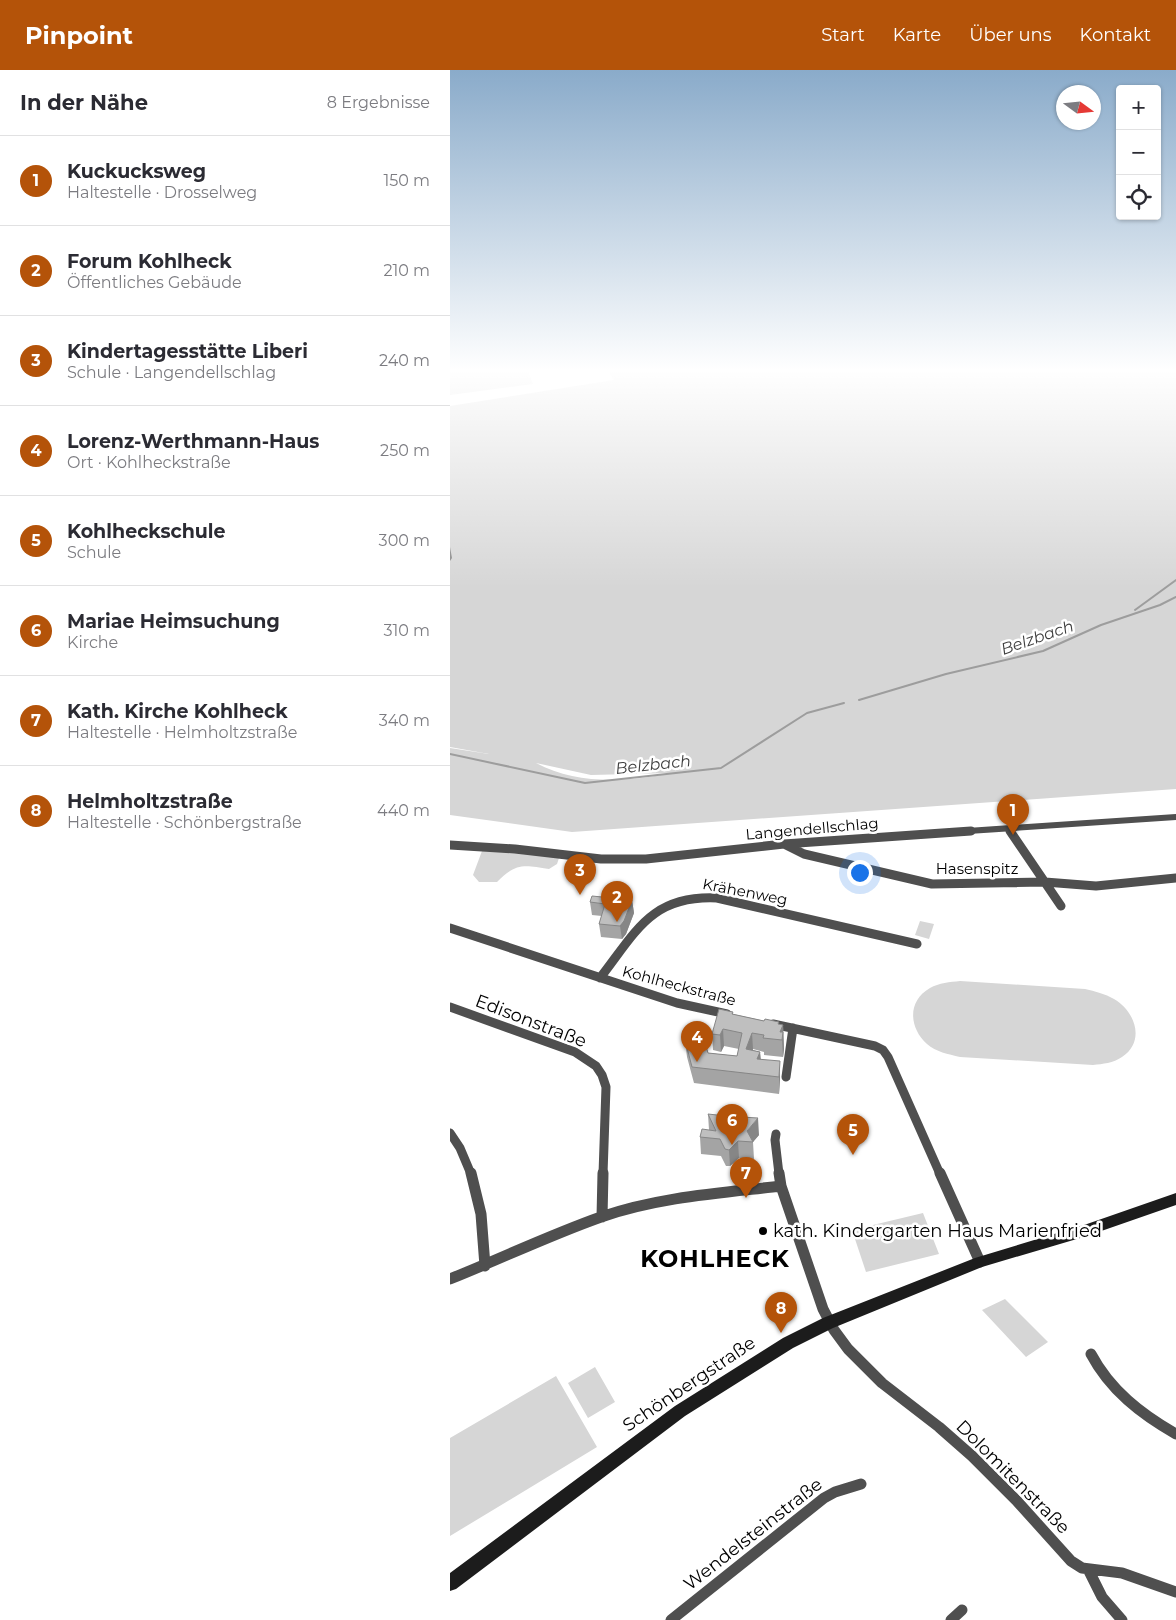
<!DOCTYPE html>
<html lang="de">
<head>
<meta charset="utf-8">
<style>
	body { margin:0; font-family:Montserrat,sans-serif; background:#f2f2f3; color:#2b2b33 }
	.controls { position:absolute; right:15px; top:15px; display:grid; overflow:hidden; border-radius:5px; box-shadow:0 1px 4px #0004 }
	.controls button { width:45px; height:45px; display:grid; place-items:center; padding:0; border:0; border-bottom:1px solid #e1e1e2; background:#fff; color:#2b2b33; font:25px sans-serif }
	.compass { position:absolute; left:606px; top:15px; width:45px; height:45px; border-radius:50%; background:#fff; box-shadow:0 1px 4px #0004; rotate:105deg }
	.you { position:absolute; left:409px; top:802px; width:18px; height:18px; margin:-12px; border:4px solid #fff; border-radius:50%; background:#1a73e8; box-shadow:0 0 0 8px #1a73e833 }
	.badge { display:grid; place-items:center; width:32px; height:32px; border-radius:50%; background:#b45309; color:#fff; font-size:16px; font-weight:700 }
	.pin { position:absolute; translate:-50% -41px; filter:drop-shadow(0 1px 2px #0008) }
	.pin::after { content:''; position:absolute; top:26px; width:18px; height:15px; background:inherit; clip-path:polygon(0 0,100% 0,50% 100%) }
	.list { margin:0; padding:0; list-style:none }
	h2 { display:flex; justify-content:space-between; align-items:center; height:65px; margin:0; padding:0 20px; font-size:21px }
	h2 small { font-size:16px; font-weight:400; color:#7c7c81 }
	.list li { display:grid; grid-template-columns:32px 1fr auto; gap:15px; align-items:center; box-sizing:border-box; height:90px; padding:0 20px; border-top:1px solid #e1e1e2 }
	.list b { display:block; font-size:19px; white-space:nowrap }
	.list p { margin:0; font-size:16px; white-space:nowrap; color:#7c7c81 }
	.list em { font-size:16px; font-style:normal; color:#7c7c81 }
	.icon { flex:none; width:28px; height:28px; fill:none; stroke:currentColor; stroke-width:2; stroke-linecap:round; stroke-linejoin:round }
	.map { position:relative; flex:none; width:726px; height:1550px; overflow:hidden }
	header { display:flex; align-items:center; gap:30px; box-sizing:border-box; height:70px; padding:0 25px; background:#b45309; color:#fff }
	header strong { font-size:24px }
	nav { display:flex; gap:28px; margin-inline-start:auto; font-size:18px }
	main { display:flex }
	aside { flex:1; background:#fff }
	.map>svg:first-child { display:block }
</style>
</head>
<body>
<header>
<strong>Pinpoint</strong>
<nav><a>Start</a><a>Karte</a><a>Über uns</a><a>Kontakt</a></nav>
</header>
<main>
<aside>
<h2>In der Nähe<small>8 Ergebnisse</small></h2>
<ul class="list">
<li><span class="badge">1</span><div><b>Kuckucksweg</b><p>Haltestelle · Drosselweg</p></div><em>150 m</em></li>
<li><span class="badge">2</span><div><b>Forum Kohlheck</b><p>Öffentliches Gebäude</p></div><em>210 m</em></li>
<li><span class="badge">3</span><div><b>Kindertagesstätte Liberi</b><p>Schule · Langendellschlag</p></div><em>240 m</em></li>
<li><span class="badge">4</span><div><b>Lorenz-Werthmann-Haus</b><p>Ort · Kohlheckstraße</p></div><em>250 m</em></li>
<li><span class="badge">5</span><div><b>Kohlheckschule</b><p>Schule</p></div><em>300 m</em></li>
<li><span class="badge">6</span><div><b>Mariae Heimsuchung</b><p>Kirche</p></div><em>310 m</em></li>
<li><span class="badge">7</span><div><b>Kath. Kirche Kohlheck</b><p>Haltestelle · Helmholtzstraße</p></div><em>340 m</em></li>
<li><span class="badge">8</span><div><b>Helmholtzstraße</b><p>Haltestelle · Schönbergstraße</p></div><em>440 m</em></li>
</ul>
</aside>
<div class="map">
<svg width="726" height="1550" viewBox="0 0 726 1550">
	<rect width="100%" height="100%" fill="#fff"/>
	<path fill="#d6d6d6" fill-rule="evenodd" d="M0 301H78L83 314 0 325Z
		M158 301H726V719L122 762 0 745V678L39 684 0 677V336L164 310ZM86 693 141 705 221 703C177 712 127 715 86 693Z
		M32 781 75 783 109 788 107 794 99 799C73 795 66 793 47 812H29L23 805Z
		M470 851 484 854 479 869 465 865Z
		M510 911 635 919C645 921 655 924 664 929 685 941 696 971 672 987 663 993 653 994 643 995L510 987C498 984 486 982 477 974 459 958 457 931 480 918 489 913 500 912 510 911Z
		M473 1143 489 1184 416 1202 402 1160Z
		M555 1229 598 1272 576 1287 532 1240Z
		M145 1297 165 1332 138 1348 118 1313Z
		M106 1306 147 1377 0 1466V1368Z"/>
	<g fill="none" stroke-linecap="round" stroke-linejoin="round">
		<path stroke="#9d9d9d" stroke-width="2" d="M685 540 726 510
			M409 630 496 604 593 581 651 555 710 535 726 527
			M0 684 135 713 271 698 357 643 394 633"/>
		<path stroke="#4f4f4f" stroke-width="6" d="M559 759 561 762
			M503 762 726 747"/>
		<path stroke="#4f4f4f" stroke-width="9" d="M560 761 611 836
			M334 774 354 784 482 814 595 812 646 816 726 808
			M0 775 65 779 151 789H196L334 774 521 761
			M0 858 227 933 277 944
			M150 908C186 862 201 825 267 828L467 874
			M0 937 125 982 146 996 152 1005 156 1017 153 1104
			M323 954 425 976 433 980 438 987 490 1104
			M336 1007 343 958
			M0 1063 10 1078 21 1104
			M326 1064 325 1070 329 1104"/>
		<path stroke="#4f4f4f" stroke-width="11" d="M21 1103 31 1144 35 1196
			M329 1103 331 1116
			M490 1103 530 1192
			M152 1147 153 1103
			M0 1209C50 1189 100 1165 151 1147 209 1127 271 1123 331 1116L373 1239 384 1260 398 1279 432 1313 489 1357 522 1386 566 1430 621 1491 632 1498 672 1503 726 1522
			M641 1284C660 1320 691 1344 726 1364
			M638 1499 652 1527 672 1550
			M221 1550 374 1428 385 1422 411 1414
			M501 1550 512 1540"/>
		<path fill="#1c1c1c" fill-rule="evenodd" d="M726 1123V1135L637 1166 532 1197 383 1258 343 1278 235 1346 6 1519 0 1521V1503L225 1336 333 1268 373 1248 525 1188 637 1154Z"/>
	</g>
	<path fill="#a4a4a4" d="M182 830 184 843 176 864 172 869 151 867 149 854 152 846 142 845 140 832Z
		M283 942V944L333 955 334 979 333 987 314 985V982L303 979V980L310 982 311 990 330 1008 329 1024 244 1013 237 987 235 970 258 983 287 986 289 979 274 976 271 982 263 980 262 964Z
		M258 1044 309 1065 303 1072 304 1089 289 1088 280 1096H276L271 1086 251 1084 250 1067 259 1060Z"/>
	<path fill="#868686" d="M0 477 2 488 0 491Z
		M182 830 184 843 176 864 172 869 170 856Z
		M333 955 334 979 333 987 332 970 330 962Z
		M273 959 274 976 271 982 270 965Z
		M302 963 303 979 297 995 296 979Z
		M310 982 311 998 307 989Z
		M330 991V1008L329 1024V1007Z
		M308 1048 309 1065 303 1072 297 1061Z
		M288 1071 289 1088 280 1096 279 1080Z"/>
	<path fill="#bfbfbf" stroke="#868686" d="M142 826 182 830 174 851 170 856 149 854 155 834 140 832Z
		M269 939 283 942 282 944 314 951 315 949 329 952 328 954 333 955 330 962H333L332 970 313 968 314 965 302 963 296 979 310 982 307 989 330 991 329 1007 242 997 235 970 253 966 258 983 287 986 292 963 273 959 270 965 262 964Z
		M285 1036 291 1047 308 1048 297 1061 303 1072 288 1071 279 1080 275 1079 270 1069 250 1067 252 1059 266 1061 258 1044 276 1046Z"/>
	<linearGradient id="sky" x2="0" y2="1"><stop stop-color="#8aabca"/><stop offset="0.58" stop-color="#fff"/><stop offset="1" stop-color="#fff" stop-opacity="0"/></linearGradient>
	<rect width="726" height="518" fill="url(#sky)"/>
	<circle fill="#000" stroke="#fff" stroke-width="2" cx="313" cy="1161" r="5"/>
	<g text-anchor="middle" stroke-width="5" stroke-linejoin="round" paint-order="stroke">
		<g font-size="15" fill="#000" stroke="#fff">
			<text transform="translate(362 759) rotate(-5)" y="5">Langendellschlag</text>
			<text x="527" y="804">Hasenspitz</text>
			<text transform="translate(295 822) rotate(11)" y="5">Krähenweg</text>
			<text transform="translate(229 916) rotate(15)" y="5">Kohlheckstraße</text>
		</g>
		<g font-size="16" font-style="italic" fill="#3e3e3e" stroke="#fff">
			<text transform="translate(587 567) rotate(-19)" y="6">Belzbach</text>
			<text transform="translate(203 694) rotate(-6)" y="6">Belzbach</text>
		</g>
		<g font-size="18" fill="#000" stroke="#fff">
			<text transform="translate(81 951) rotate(21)" y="6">Edisonstraße</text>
			<text transform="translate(239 1314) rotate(-34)" y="6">Schönbergstraße</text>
			<text transform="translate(563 1407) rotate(45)" y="6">Dolomitenstraße</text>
			<text transform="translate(303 1464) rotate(-38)" y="6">Wendelsteinstraße</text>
		</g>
		<g font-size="18" fill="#000" stroke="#fff" text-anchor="start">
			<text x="323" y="1167">kath. Kindergarten Haus Marienfried</text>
		</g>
		<g font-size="24" font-weight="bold" letter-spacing="1" fill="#000" stroke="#fff">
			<text x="265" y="1197">KOHLHECK</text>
		</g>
	</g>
</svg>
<div class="controls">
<button>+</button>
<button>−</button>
<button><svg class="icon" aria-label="locate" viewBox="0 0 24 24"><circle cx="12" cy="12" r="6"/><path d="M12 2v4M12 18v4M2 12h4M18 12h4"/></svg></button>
</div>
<svg class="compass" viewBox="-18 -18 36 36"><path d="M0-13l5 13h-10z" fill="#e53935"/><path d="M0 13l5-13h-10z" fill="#7c7c81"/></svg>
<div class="you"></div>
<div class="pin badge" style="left:563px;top:765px">1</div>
<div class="pin badge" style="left:167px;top:852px">2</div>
<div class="pin badge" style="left:130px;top:825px">3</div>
<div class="pin badge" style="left:247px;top:992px">4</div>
<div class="pin badge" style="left:403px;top:1085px">5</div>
<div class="pin badge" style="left:282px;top:1075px">6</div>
<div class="pin badge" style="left:296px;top:1128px">7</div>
<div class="pin badge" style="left:331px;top:1263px">8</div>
</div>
</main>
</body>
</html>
